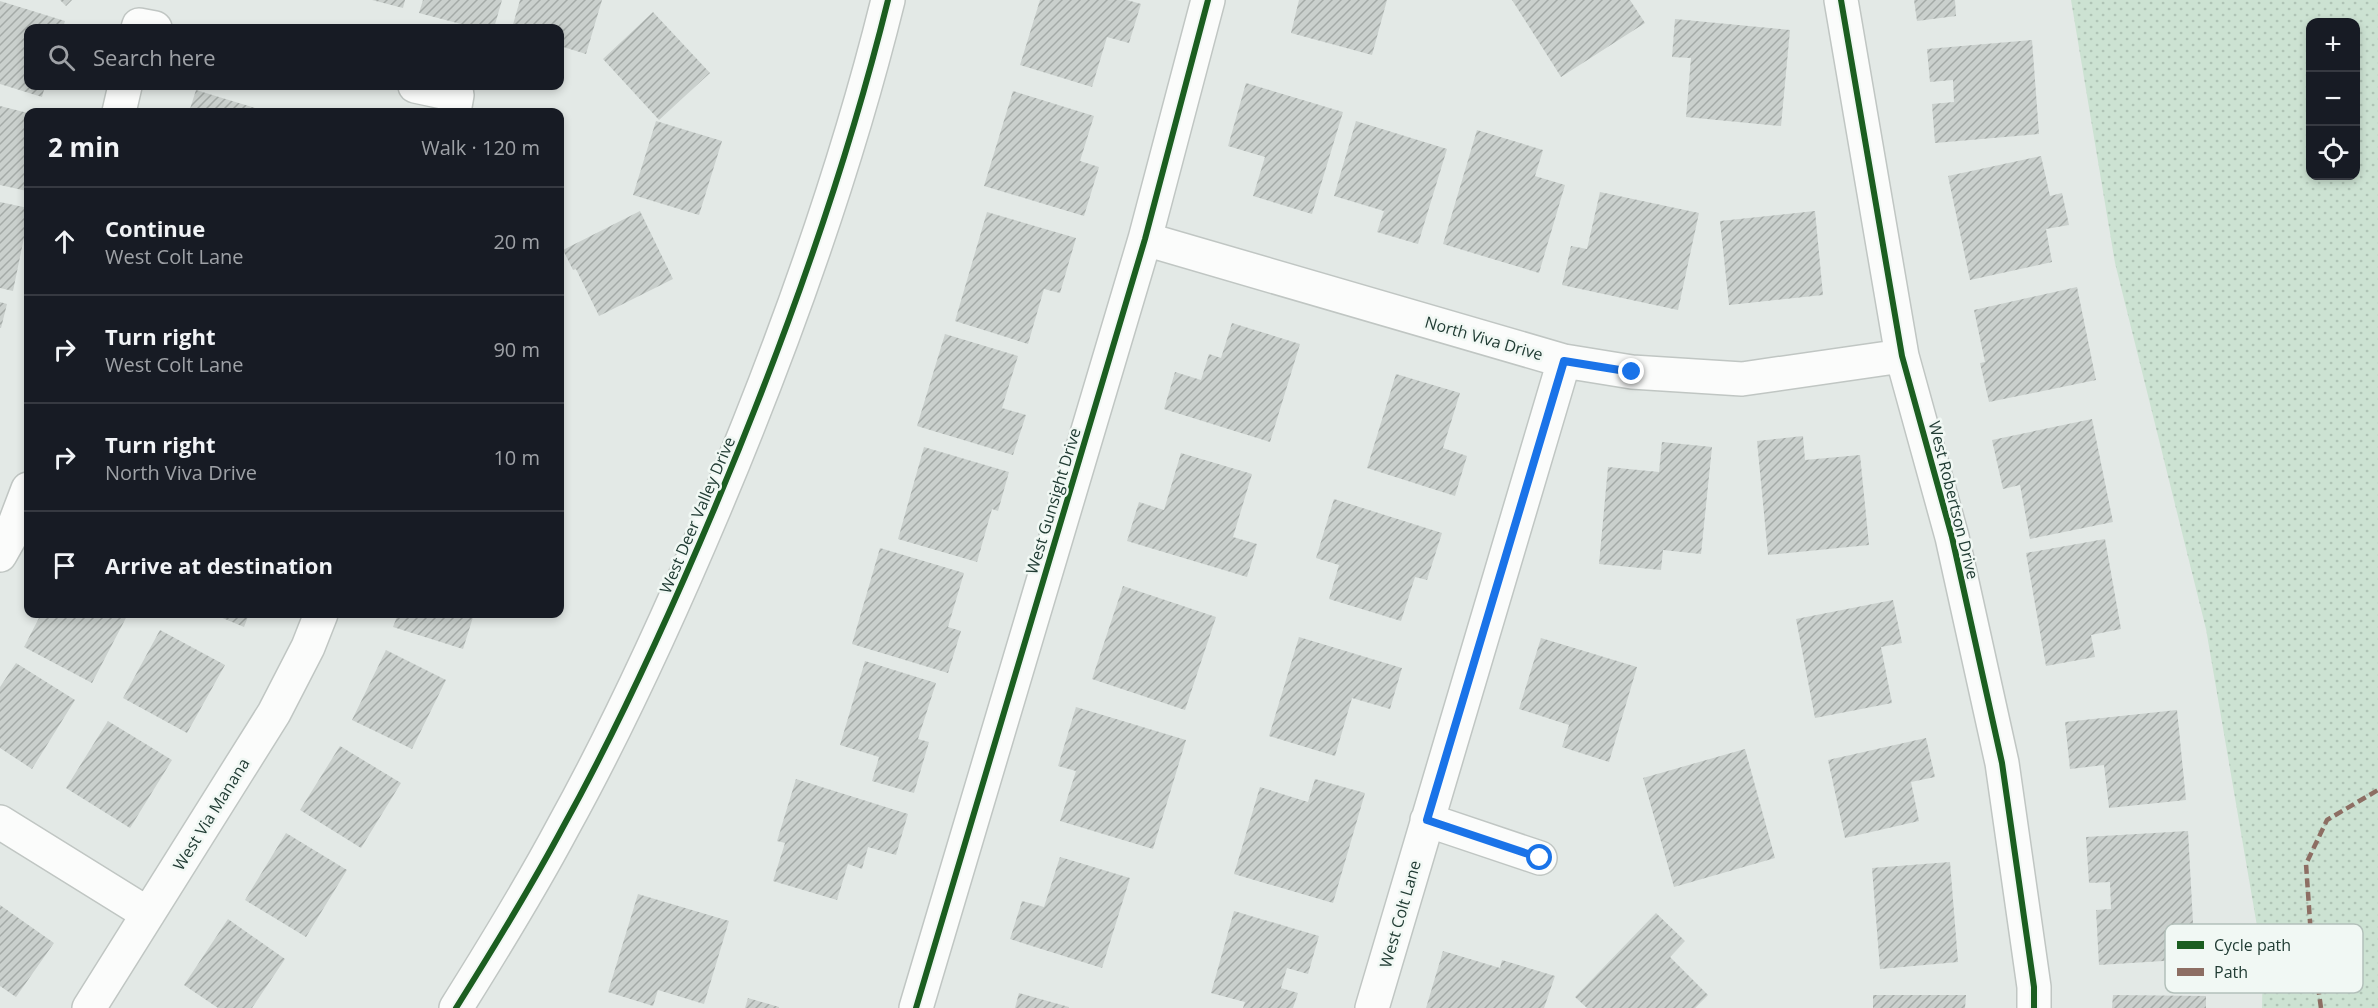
<!DOCTYPE html>
<html lang="en">
<head>
<meta charset="utf-8">
<style>
	body { margin:0; font-family:"Open Sans",sans-serif; background:#242831; color:#f1f3f6 }
	.controls { position:absolute; right:18px; top:18px; display:grid; overflow:hidden; border-radius:12px; box-shadow:0 3px 9px #0003 }
	.controls button { width:54px; height:54px; display:grid; place-items:center; padding:0; border:0; border-bottom:2px solid #363941; background:#171b24; color:#f1f3f6; font:30px sans-serif }
	.stop { position:absolute; width:18px; height:18px; margin:-14px; border:4px solid #1a73e8; border-radius:50%; background:#fff }
	.stop.end { background:#1a73e8; border-color:#fff; box-shadow:0 2px 6px #0008 }
	.list { margin:0; padding:0; list-style:none }
	h2 { display:flex; justify-content:space-between; align-items:center; height:78px; margin:0; padding:0 24px; font-size:26px }
	h2 small { font-size:20px; font-weight:400; color:#9ea1a6 }
	.list li { display:grid; grid-template-columns:39px 1fr auto; gap:18px; align-items:center; box-sizing:border-box; height:108px; padding:0 24px; border-top:2px solid #363941 }
	.list b { display:block; font-size:22px; white-space:nowrap }
	.list p { margin:0; font-size:20px; white-space:nowrap; color:#9ea1a6 }
	.list em { font-size:20px; font-style:normal; color:#9ea1a6 }
	.icon { flex:none; width:33px; height:33px; fill:none; stroke:currentColor; stroke-width:2; stroke-linecap:round; stroke-linejoin:round }
	.map { position:relative; flex:none; width:2378px; height:1008px; overflow:hidden }
	.search { position:absolute; background:#171b24; box-shadow:0 3px 9px #0003; left:24px; top:24px; width:540px; height:66px; display:flex; align-items:center; gap:15px; box-sizing:border-box; padding:0 21px; border-radius:12px; color:#9ea1a6; font-size:22px }
	.panel { position:absolute; background:#171b24; box-shadow:0 3px 9px #0003; left:24px; top:108px; width:540px; height:510px; border-radius:12px }
	.map>svg:first-child { display:block }
</style>
</head>
<body>
<div class="map">
<svg width="2378" height="1008" viewBox="0 0 2378 1008">
	<defs>
		<pattern id="green-dots" width="8" height="8" patternUnits="userSpaceOnUse" patternTransform="scale(1.5)"><rect width="8" height="8" fill="#cce2d2"/><path d="M2 2h.1M6 6h.1" fill="none" stroke="#afc3b5" stroke-width="1.8" stroke-linecap="round"/></pattern>
		<pattern id="building-hatch" width="6" height="6" patternUnits="userSpaceOnUse" patternTransform="scale(1.5)"><rect width="6" height="6" fill="#cad0cd"/><path d="M-1 1l2-2M0 6l6-6M5 7l2-2" fill="none" stroke="#a4aaa7"/></pattern>
	</defs>
	<rect width="100%" height="100%" fill="#e3e9e6"/>
	<path fill="url(#green-dots)" fill-rule="evenodd" d="M2071 0H2378V1008H2262L2263 961 2206 629 2115 263ZM2310 22H2356V176H2310Z"/>
	<path fill="url(#building-hatch)" d="M60 0H72L66 6Z
		M372 0H405L403 8Z
		M423 0H502L494 28H476L419 13Z
		M520 0H602L586 54 560 46V28H512Z
		M1040 0H1127L1141 4 1129 43 1107 37 1092 87 1020 65Z
		M1299 0H1387L1372 55 1291 33Z
		M1512 0H1630L1645 23 1561 77Z
		M1914 0H1955L1956 16 1917 21Z
		M0 1 65 21 63 28H28V86H45L42 97 0 84Z
		M653 12 710 73 659 120 603 59Z
		M1675 19 1790 30 1781 126 1686 117 1691 58 1672 57Z
		M2032 40 2039 134 1935 143 1932 104 1954 102 1953 80 1930 82 1927 49Z
		M1246 83 1343 112 1312 214 1253 196 1265 157 1228 146Z
		M196 90 268 112H189Z
		M1013 91 1094 116 1080 161 1099 167 1084 216 984 186Z
		M0 106 28 113V183L27 191 0 185Z
		M656 121 722 141 699 215 633 195Z
		M1356 121 1447 149 1418 244 1377 232 1384 211 1334 196Z
		M1477 130 1543 150 1535 176 1565 185 1539 273 1443 244Z
		M2041 156 2050 196 2062 193 2069 225 2046 229 2052 262 1970 280 1948 176Z
		M1600 192 1699 213 1678 310 1562 285 1571 246 1587 249Z
		M0 202 28 208V218L13 291 0 288Z
		M640 211 673 279 599 316 576 269 573 270 563 250Z
		M1815 211 1823 295 1729 305 1720 221Z
		M987 212 1076 238 1060 293 1044 289 1028 344 955 321Z
		M2077 287 2096 380 1989 402 1980 363 1985 362 1974 310Z
		M0 302 7 304 1 328H0Z
		M1232 323 1300 344 1270 442 1164 409 1175 372 1201 380 1209 354 1221 358Z
		M945 334 1018 356 1002 408 1026 415 1013 455 917 426Z
		M1396 374 1460 393 1443 448 1467 456 1455 496 1367 468Z
		M2092 419 2113 522 2030 539 2020 485 2003 489 1992 440Z
		M1803 436 1805 460 1860 455 1869 545 1768 555 1757 441Z
		M1662 442 1712 447 1701 554 1663 550 1661 570 1599 564 1608 467 1659 472Z
		M924 447 1009 472 998 511 992 509 977 562 898 539Z
		M1181 453 1252 474 1233 537 1257 544 1247 577 1127 541 1139 502 1164 510Z
		M1334 499 1442 533 1427 580 1415 577 1401 621 1329 599 1339 565 1316 558Z
		M2105 539 2121 629 2091 635 2095 657 2046 666 2026 553Z
		M880 548 964 573 948 627 961 631 948 673 852 644Z
		M1123 586 1216 617 1185 710 1092 679Z
		M1893 600 1902 643 1881 647 1892 703 1815 718 1796 619Z
		M41 614H128L92 683 24 647Z
		M213 614H249L244 627Z
		M398 614H474L463 649 393 627Z
		M160 630 225 665 187 733 123 698Z
		M1299 637 1402 668 1390 709 1352 698 1335 756 1269 736Z
		M1541 638 1637 667 1609 762 1562 747 1569 725 1519 709Z
		M386 650 446 680 412 749 352 720Z
		M865 661 936 683 918 739 929 742 914 793 872 781 879 757 840 745Z
		M16 663 75 700 32 769 0 748V687Z
		M1076 707 1186 740 1153 849 1060 821 1076 771 1058 766Z
		M2177 710 2186 800 2109 808 2104 765 2070 769 2065 722Z
		M108 721 172 760 130 828 66 788Z
		M1926 738 1935 777 1911 782 1919 821 1845 838 1828 760Z
		M340 746 401 783 361 848 300 810Z
		M1745 749 1775 858 1674 887 1643 778Z
		M796 779 908 814 896 855 868 847 862 869 848 864 837 900 773 881 785 843 777 841Z
		M1315 779 1365 793 1333 903 1234 874 1260 787 1308 802Z
		M2188 831 2195 959 2099 965 2096 910 2111 909 2110 882 2089 883 2086 837Z
		M286 833 347 870 306 937 245 900Z
		M1060 857 1130 878 1102 968 1010 939 1022 901 1044 907Z
		M1950 862 1958 962 1880 969 1872 868Z
		M638 894 729 921 704 1004 658 990 653 1006 608 992Z
		M0 905 54 943 16 997 0 986Z
		M1234 911 1319 936 1308 974 1287 968 1281 988 1298 993 1293 1008H1243L1245 1002 1211 993Z
		M1656 913 1685 941 1670 957 1708 995 1695 1008H1587L1575 997Z
		M228 919 285 959 252 1008H218L184 985Z
		M1443 951 1500 968 1502 960 1555 976 1544 1008H1426Z
		M1019 993 1069 1007V1008H1015Z
		M1873 995H1966L1965 1008H1873Z
		M2113 995 2206 996V1008H2112Z
		M748 998 779 1007V1008H745Z"/>
	<g fill="none" stroke-linecap="round" stroke-linejoin="round">
		<g stroke="#c0c6c3" stroke-width="36">
			<path id="minor" d="M1841 0 1902 356 1952 537 2002 763 2034 987V1008
				M138 28 139 25 155 28
				M415 86 457 95 454 112
				M119 112 125 86
				M1145 239 1564 361 1632 372 1742 379 1902 356
				M0 555 9 539 28 489
				M1427 820 1540 858
				M0 822 148 914
				M89 1008 274 713 308 647 321 614
				M456 1008C493 949 530 889 563 827 620 724 669 616 715 507 784 343 845 174 888 0
				M916 1008 1145 239 1208 0
				M1372 1008 1564 361"/>
		</g>
		<use href="#minor" stroke="#fbfcfb" stroke-width="33"/>
		<path stroke="#8d6e63" stroke-width="4.5" stroke-dasharray="9 4.5" stroke-linecap="butt" d="M2321 1008 2311 936 2306 864 2327 820 2378 790"/>
		<g stroke="#f1f8f4" stroke-width="10">
			<path id="cycleway" d="M1841 0 1902 356 1952 537 2002 763 2034 987V1008
				M456 1008C493 949 530 889 563 827 620 724 669 616 715 507 784 343 845 174 888 0
				M916 1008 1145 239 1208 0"/>
		</g>
		<use href="#cycleway" stroke="#1b5e20" stroke-width="6"/>
	</g>
	<g fill="none" stroke-linecap="round" stroke-linejoin="round">
		<path stroke="#1a73e8" stroke-width="8" d="M1540 858 1427 820 1564 361 1632 372"/>
	</g>
	<g text-anchor="middle" stroke-width="5" stroke-linejoin="round" paint-order="stroke">
		<g font-size="16" fill="#213c34" stroke="#f1f8f4">
			<text transform="translate(1484 338) rotate(16)" y="6">North Viva Drive</text>
			<text transform="translate(1954 500) rotate(76)" y="6">West Robertson Drive</text>
			<text transform="translate(1053 501) rotate(-73)" y="6">West Gunsight Drive</text>
			<text transform="translate(697 515) rotate(-67)" y="6">West Deer Valley Drive</text>
			<text transform="translate(211 814) rotate(-58)" y="6">West Via Manana</text>
			<text transform="translate(1400 914) rotate(-74)" y="6">West Colt Lane</text>
		</g>
	</g>
	<rect x="2165" y="924" width="198" height="69" rx="9" fill="#f1f8f4" stroke="#b3c0ba" stroke-width="1.5"/>
	<rect x="2177" y="941" width="27" height="8" fill="#1b5e20"/>
	<rect x="2177" y="968" width="27" height="8" fill="#8d6e63"/>
	<g font-size="16" fill="#213c34">
		<text x="2214" y="951">Cycle path</text>
		<text x="2214" y="978">Path</text>
	</g>
</svg>
<div class="controls">
<button>+</button>
<button>−</button>
<button><svg class="icon" aria-label="locate" viewBox="0 0 24 24"><circle cx="12" cy="12" r="6"/><path d="M12 2v4M12 18v4M2 12h4M18 12h4"/></svg></button>
</div>
<div class="stop" style="left:1540px;top:858px"></div>
<div class="stop end" style="left:1632px;top:372px"></div>
<div class="search"><svg class="icon" aria-label="search" viewBox="0 0 24 24"><circle cx="10" cy="10" r="6"/><path d="M15 15l6 6"/></svg>Search here</div>
<section class="panel">
<h2>2 min<small>Walk · 120 m</small></h2>
<ul class="list">
<li><svg class="icon" aria-label="ahead" viewBox="0 0 24 24"><path d="M12 20V5M6 11l6-6 6 6"/></svg><div><b>Continue</b><p>West Colt Lane</p></div><em>20 m</em></li>
<li><svg class="icon" aria-label="right" viewBox="0 0 24 24"><path d="M7 20v-9h11M14 6l5 5-5 5"/></svg><div><b>Turn right</b><p>West Colt Lane</p></div><em>90 m</em></li>
<li><svg class="icon" aria-label="right" viewBox="0 0 24 24"><path d="M7 20v-9h11M14 6l5 5-5 5"/></svg><div><b>Turn right</b><p>North Viva Drive</p></div><em>10 m</em></li>
<li><svg class="icon" aria-label="arrive" viewBox="0 0 24 24"><path d="M6 21V4h12l-3 4 3 4H6"/></svg><div><b>Arrive at destination</b></div></li>
</ul>
</section>
</div>
</body>
</html>
